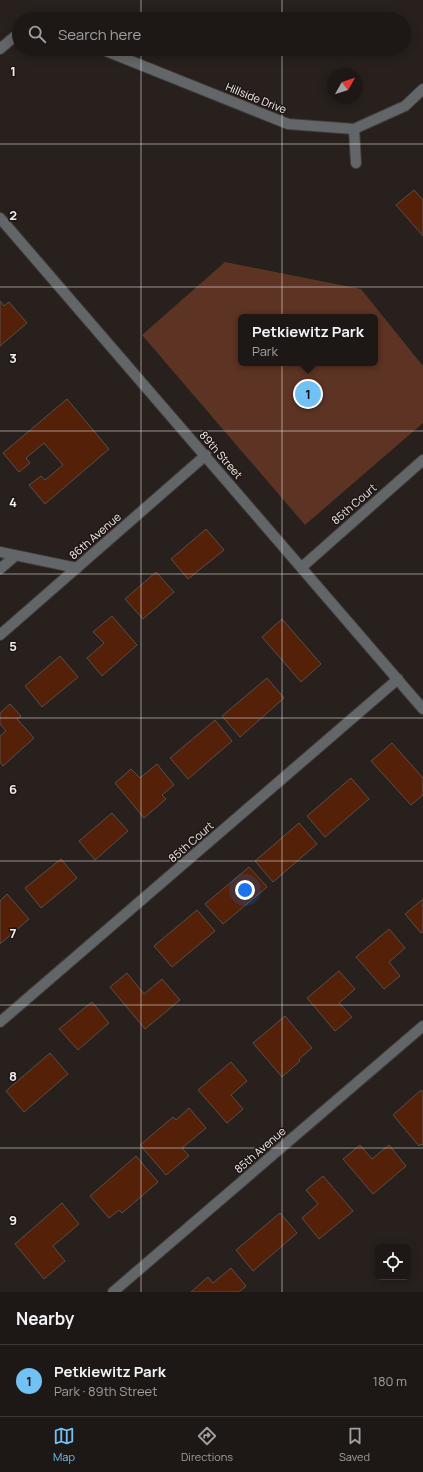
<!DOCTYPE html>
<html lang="en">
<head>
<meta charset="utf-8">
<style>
	body { margin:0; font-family:Manrope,sans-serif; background:#25211f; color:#f1f3f6 }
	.controls { position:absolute; right:12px; bottom:12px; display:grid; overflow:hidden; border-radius:6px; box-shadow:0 2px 10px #0003 }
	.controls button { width:36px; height:36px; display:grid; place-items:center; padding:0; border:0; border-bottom:1px solid #3b3735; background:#1d1816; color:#f1f3f6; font:20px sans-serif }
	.compass { position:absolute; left:327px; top:68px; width:36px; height:36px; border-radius:50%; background:#1d1816; box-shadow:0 2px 10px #0003; rotate:51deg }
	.you { position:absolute; left:245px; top:890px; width:14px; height:14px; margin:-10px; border:3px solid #fff; border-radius:50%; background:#1a73e8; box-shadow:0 0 0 6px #1a73e833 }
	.badge { display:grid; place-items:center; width:26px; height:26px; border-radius:50%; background:#71c1f5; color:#111; font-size:13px; font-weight:700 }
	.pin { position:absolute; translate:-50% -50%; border:2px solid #fff; box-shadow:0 1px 4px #0006 }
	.popup { position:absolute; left:238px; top:314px; width:140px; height:52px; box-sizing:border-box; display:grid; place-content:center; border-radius:6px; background:#1d1816; filter:drop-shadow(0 1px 3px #0005); font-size:13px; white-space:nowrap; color:#a0a0a1 }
	.popup b { font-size:15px; color:#f1f3f6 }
	.popup::after { content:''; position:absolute; left:50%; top:100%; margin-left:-8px; border:8px solid transparent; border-top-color:#1d1816 }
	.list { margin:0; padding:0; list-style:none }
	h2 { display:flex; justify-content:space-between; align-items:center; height:52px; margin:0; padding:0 16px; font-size:17px }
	h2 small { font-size:13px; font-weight:400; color:#a0a0a1 }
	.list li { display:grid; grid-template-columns:26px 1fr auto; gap:12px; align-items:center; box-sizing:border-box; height:72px; padding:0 16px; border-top:1px solid #3b3735 }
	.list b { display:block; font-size:15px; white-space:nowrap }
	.list p { margin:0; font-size:13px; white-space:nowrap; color:#a0a0a1 }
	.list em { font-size:13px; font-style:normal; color:#a0a0a1 }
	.icon { flex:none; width:22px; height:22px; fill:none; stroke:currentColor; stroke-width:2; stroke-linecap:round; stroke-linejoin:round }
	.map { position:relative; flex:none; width:423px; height:1292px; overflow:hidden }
	.search { position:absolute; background:#1d1816; box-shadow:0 2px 10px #0003; left:12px; right:12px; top:12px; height:44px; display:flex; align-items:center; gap:10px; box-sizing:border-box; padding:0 14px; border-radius:22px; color:#a0a0a1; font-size:15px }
	.sheet { height:124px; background:#1d1816 }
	nav { display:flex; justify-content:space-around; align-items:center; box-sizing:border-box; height:56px; border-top:1px solid #3b3735; background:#1d1816; font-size:11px; color:#a0a0a1 }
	nav a { display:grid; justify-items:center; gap:2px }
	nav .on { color:#71c1f5 }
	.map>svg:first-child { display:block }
</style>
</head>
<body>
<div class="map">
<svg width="423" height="1292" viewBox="0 0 423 1292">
	<rect width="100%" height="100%" fill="#27201d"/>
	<path fill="#5d3323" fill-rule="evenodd" d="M225 262 361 289 423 366V423L305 525 142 335ZM241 317H375V363H241Z"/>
	<path fill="#552008" stroke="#584f4b" d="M414 190 423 200V236L396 205Z
		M0 301 4 306 9 302 27 323 0 346Z
		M67 399 109 449 45 504 29 485 41 476 45 480 63 465 44 443 26 458 30 463 19 472 3 453Z
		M206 529 224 550 188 579 171 559Z
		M156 572 174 592 143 619 125 599Z
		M112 616 137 645 102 676 87 658 104 643 93 632Z
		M282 619 321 664 301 682 262 637Z
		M60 656 78 677 42 707 25 686Z
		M267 678 284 698 240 737 222 716Z
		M10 704 21 716 17 719 34 738 3 766 0 762V736L6 731 0 724V713Z
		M215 720 232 741 188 779 170 758Z
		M392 743 423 778V795L411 805 371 761Z
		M157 764 174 785 162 795 166 799 144 818 115 783 131 769 140 778Z
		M351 778 369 799 325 837 307 816Z
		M112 813 128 831 95 860 79 841Z
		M299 823 317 844 273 882 255 861Z
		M61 859 77 878 41 908 25 888Z
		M249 867 267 887 223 924 205 904Z
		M7 894 29 919 0 944V901Z
		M423 899V932L421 933 405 914Z
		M197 910 215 931 172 967 154 946Z
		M389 929 405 948 389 962 400 976 384 989 356 957Z
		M339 971 355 989 339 1003 352 1017 335 1031 307 998Z
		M127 973 144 994 162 979 180 1000 145 1029 110 987Z
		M92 1002 109 1023 78 1050 59 1029Z
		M285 1016 312 1048 299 1059 300 1061 282 1077 253 1043Z
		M50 1053 68 1074 24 1112 6 1091Z
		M231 1062 247 1081 231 1095 243 1109 227 1123 198 1090Z
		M421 1090 423 1092V1146L421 1144 419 1146 393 1115Z
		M189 1108 206 1128 182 1148 189 1156 166 1175 140 1145 173 1117 176 1120Z
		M360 1145 372 1159 389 1145 406 1166 373 1194 343 1159Z
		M136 1156 158 1182 122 1213 119 1210 109 1218 90 1196Z
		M323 1176 353 1211 319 1239 302 1218 318 1204 306 1190Z
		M62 1203 79 1224 53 1246 65 1261 44 1279 15 1244Z
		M280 1213 297 1233 253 1271 236 1250Z
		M231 1268 246 1286 239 1292H191L208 1277 213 1283Z"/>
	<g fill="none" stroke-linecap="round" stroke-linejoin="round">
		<g stroke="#443d3a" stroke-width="12">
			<path id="lane" d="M0 552 77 568
				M0 569 15 556"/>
		</g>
		<g stroke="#443d3a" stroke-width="12">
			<path id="street" d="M0 49 14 37 19 35
				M101 49 288 124 354 129 405 106 423 89
				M354 129 356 163
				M0 218 423 709
				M302 567 423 460
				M0 635 206 455
				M0 1022 398 679
				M113 1292 423 1026"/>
		</g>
		<use href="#lane" stroke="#636669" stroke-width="10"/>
		<use href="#street" stroke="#636669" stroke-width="10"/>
	</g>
	<path fill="none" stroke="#f4eeec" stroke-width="1" stroke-opacity="0.55" d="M141 0V19M282 0V19M141 49V1292M282 49V1292M0 144H423M0 287H423M0 431H423M0 574H423M0 718H423M0 861H423M0 1005H423M0 1148H423"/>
	<g text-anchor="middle" stroke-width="3" stroke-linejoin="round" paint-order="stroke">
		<g font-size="11" fill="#f4eeec" stroke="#1e1614">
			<text transform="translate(256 98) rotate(22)" y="4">Hillside Drive</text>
			<text transform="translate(221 455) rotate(49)" y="4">89th Street</text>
			<text transform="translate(354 504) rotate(-41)" y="4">85th Court</text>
			<text transform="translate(95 536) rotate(-41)" y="4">86th Avenue</text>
			<text transform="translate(191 842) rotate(-41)" y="4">85th Court</text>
			<text transform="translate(260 1150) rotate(-41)" y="4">85th Avenue</text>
		</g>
	</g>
	<g font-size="13" text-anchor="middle" font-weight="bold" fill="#f4eeec" stroke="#1e1614" stroke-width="3" stroke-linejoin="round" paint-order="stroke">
		<text x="13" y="76">1</text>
		<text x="13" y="220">2</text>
		<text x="13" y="363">3</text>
		<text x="13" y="507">4</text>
		<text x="13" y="651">5</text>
		<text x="13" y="794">6</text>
		<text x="13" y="938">7</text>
		<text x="13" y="1081">8</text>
		<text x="13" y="1225">9</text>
	</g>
</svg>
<div class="controls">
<button><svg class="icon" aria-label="locate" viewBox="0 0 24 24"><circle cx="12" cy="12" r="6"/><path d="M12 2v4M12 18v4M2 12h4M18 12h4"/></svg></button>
</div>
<svg class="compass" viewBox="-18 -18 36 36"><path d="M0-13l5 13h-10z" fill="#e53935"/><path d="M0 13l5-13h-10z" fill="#a0a0a1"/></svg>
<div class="you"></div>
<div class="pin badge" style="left:308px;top:394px">1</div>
<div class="popup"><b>Petkiewitz Park</b>Park</div>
<div class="search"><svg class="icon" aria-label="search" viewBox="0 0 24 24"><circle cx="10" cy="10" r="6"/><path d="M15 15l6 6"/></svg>Search here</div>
</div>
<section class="sheet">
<h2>Nearby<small></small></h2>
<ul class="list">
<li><span class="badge">1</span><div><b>Petkiewitz Park</b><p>Park · 89th Street</p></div><em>180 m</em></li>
</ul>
</section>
<nav>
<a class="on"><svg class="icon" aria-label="map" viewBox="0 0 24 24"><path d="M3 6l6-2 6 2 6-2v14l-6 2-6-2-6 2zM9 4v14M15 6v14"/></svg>Map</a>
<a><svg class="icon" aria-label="directions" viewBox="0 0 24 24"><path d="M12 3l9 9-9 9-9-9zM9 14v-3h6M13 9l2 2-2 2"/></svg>Directions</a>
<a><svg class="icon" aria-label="saved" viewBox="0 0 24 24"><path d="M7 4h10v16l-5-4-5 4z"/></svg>Saved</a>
</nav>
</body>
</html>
